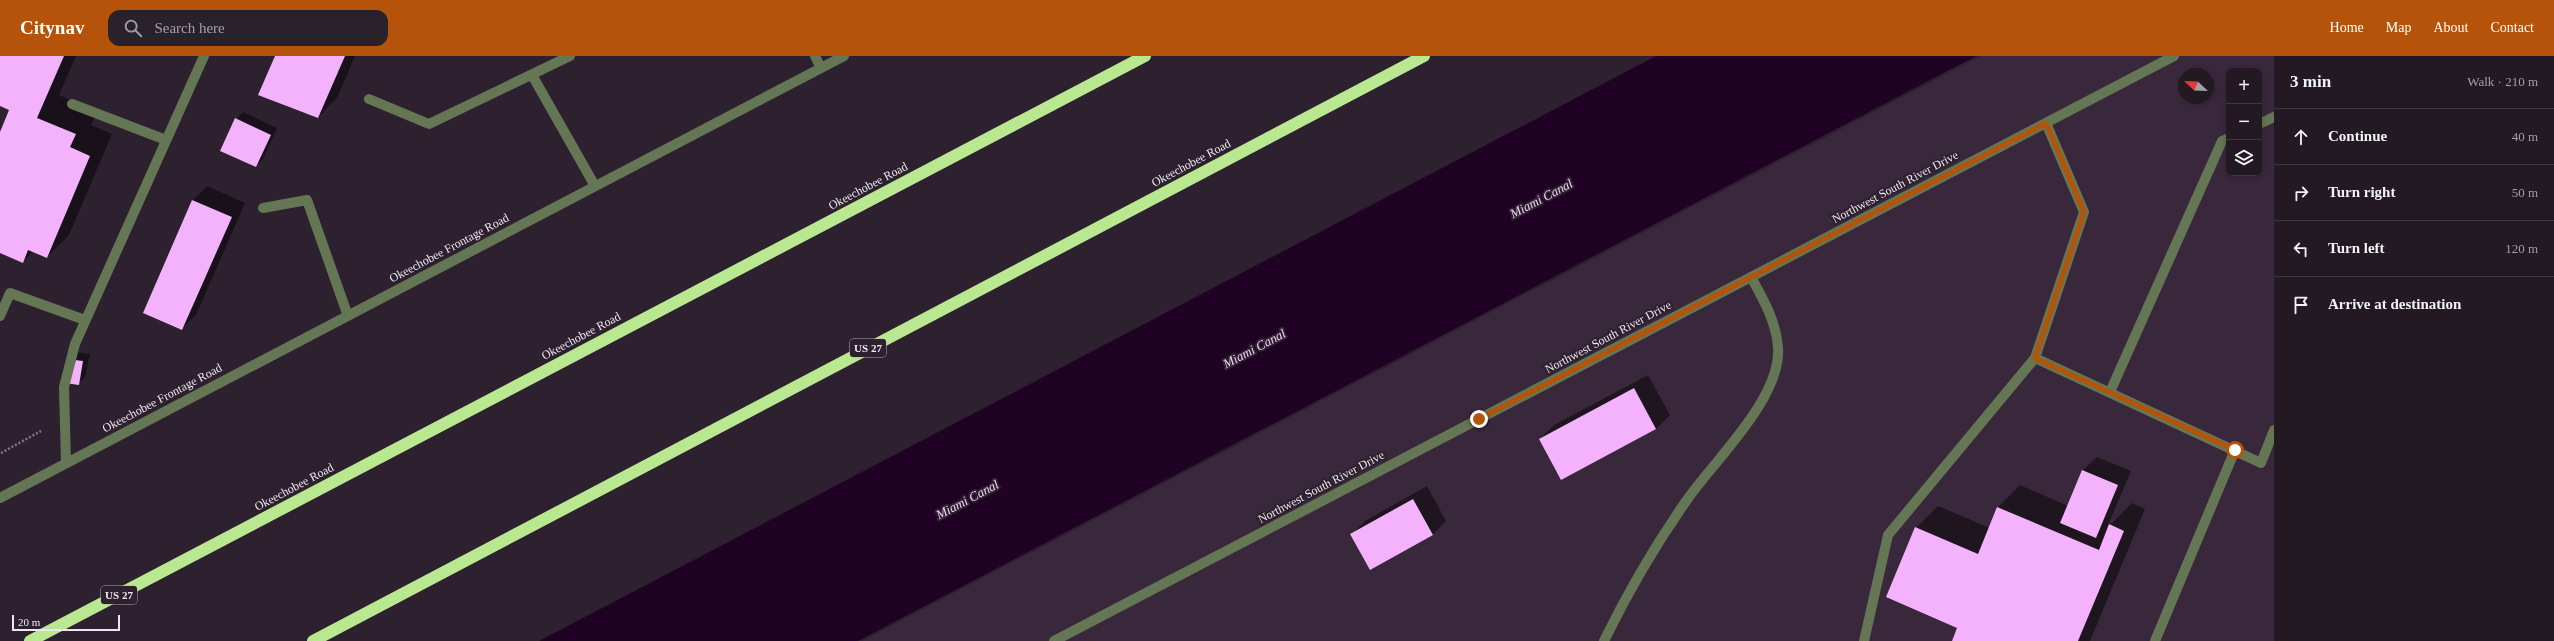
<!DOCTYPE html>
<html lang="en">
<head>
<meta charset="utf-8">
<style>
	body { margin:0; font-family:Georgia,serif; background:#2a222b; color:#f1f3f6 }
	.controls { position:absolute; right:12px; top:12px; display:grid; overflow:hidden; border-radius:8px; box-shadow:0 2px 6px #0003 }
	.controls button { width:36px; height:36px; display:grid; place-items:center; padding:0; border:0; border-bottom:1px solid #3f3841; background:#221923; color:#f1f3f6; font:20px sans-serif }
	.compass { position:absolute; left:2178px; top:12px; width:36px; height:36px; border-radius:50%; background:#221923; box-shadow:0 2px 6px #0003; rotate:293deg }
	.scale { position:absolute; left:12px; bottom:10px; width:108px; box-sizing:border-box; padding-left:4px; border:2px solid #eee6ef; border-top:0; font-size:11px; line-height:14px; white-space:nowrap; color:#eee6ef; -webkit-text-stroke:3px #2d212f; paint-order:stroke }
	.stop { position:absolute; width:12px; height:12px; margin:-9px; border:3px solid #b45309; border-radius:50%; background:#fff }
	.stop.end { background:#b45309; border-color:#fff; box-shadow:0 1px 4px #0008 }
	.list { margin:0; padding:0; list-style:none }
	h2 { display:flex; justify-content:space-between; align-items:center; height:52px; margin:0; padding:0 16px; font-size:17px }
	h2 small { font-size:13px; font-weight:400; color:#a2a0a6 }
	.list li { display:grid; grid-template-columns:26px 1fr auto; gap:12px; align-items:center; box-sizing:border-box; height:56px; padding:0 16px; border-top:1px solid #3f3841 }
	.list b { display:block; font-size:15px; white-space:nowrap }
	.list em { font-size:13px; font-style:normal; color:#a2a0a6 }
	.icon { flex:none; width:22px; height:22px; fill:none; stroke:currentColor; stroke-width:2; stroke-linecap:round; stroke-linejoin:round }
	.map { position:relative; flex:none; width:2274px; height:585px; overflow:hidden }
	header { display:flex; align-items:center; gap:24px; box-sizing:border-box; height:56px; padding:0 20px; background:#b45309; color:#fff }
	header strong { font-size:19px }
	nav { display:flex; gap:22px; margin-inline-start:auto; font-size:14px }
	.search { width:280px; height:36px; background:#2a222b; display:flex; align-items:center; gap:10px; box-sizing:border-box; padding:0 14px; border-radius:12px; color:#a2a0a6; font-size:15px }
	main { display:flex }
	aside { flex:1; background:#221923 }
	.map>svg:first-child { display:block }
</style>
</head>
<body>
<header>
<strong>Citynav</strong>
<div class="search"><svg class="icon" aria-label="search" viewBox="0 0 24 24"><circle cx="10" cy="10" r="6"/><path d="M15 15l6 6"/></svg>Search here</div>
<nav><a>Home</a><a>Map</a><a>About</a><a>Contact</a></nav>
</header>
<main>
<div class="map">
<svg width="2274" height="585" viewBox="0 0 2274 585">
	<rect width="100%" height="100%" fill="#2d212f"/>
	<path fill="#39283b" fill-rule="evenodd" d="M1981 0H2274V585H862ZM2229 15H2259V117H2229ZM2184 18H2208V42H2184Z"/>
	<path fill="#200324" d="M1656 0H1976L858 585H539Z"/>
	<path fill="#0007" d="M0 0H76L59 39 97 56 91 69 112 78 69 179 47 201 33 195 23 206 0 196V78L11 54 0 49Z
		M276 0H355L337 42 318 61Z
		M243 56 277 72 263 103 256 110 236 63Z
		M207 130 245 147 196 259 182 272 144 256 193 144Z
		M75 296 90 298 85 321 78 328Z
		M1648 319 1670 359 1656 373 1540 383 1554 369Z
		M2097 401 2131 415 2109 467 2111 468 2132 447 2145 453 2090 585H1953L1959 571 1916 472 1938 450 1990 472 1998 451 2020 429 2068 450 2083 414Z
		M1427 430 1446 465 1433 478 1351 479 1365 465Z"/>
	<path fill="#f4b2fd" d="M0 0H64L37 62 76 78 70 91 90 100 47 202 28 194 23 207 0 197V76L9 54 0 50Z
		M275 0H345L318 62 258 39Z
		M235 62 271 79 256 111 220 95Z
		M192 144 232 161 182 274 143 257Z
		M67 303 83 305 79 329 65 327Z
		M1634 332 1656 373 1561 424 1539 383Z
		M2082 414 2118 429 2096 482 2060 467Z
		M1413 443 1433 479 1370 514 1350 478Z
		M1997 451 2099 494 2109 468 2124 475 2078 585H1952L1957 572 1886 541 1915 471 1978 498Z"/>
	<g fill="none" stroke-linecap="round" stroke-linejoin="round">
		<path stroke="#827884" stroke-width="2.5" stroke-dasharray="2 2" stroke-linecap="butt" d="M1 397 41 375"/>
		<path stroke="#647654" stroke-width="10" d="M815 0 821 12
			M532 19 595 130
			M369 43 429 68 570 0
			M72 48 166 84
			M2046 67 2084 156 2035 302 2261 407 2274 374
			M2259 68 2274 61
			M263 152 307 144 348 260
			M0 260 10 237 85 264
			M2110 336 2222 85 2229 82
			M66 407 64 331 75 288 204 0
			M0 442 844 0
			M1054 585 2174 0
			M1604 585C1628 536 1657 486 1689 441 1716 403 1782 341 1778 291 1776 265 1763 243 1751 221
			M1864 585 1888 479 2035 302
			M2155 585 2235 394"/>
		<path stroke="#bae890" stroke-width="12" d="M30 585 1145 0
			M313 585 1424 0"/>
	</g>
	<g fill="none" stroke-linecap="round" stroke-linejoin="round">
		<path stroke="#b45309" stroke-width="5" d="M1479 363 2046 67 2084 156 2035 302 2235 394"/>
	</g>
	<g text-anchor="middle" stroke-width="4" stroke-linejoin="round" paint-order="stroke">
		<g fill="#2d212f" stroke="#b4abb5" stroke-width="1">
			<rect x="850" y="283" width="36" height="18" rx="3"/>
			<rect x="101" y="530" width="36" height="18" rx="3"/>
		</g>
		<g font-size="11" font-weight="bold" fill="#eee6ef">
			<text x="868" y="296">US 27</text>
			<text x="119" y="543">US 27</text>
		</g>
		<g font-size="12" fill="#eee6ef" stroke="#2d212f">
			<text transform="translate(1191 107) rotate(-28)" y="4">Okeechobee Road</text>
			<text transform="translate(868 130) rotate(-28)" y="4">Okeechobee Road</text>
			<text transform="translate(1895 131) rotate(-28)" y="4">Northwest South River Drive</text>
			<text transform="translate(449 192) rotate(-28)" y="4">Okeechobee Frontage Road</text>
			<text transform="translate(581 280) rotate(-28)" y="4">Okeechobee Road</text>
			<text transform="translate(1608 281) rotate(-28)" y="4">Northwest South River Drive</text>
			<text transform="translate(162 342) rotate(-28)" y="4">Okeechobee Frontage Road</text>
			<text transform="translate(294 431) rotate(-28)" y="4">Okeechobee Road</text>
			<text transform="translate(1321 431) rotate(-28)" y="4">Northwest South River Drive</text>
		</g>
		<g font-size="13" font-style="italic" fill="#f3d2f7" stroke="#2d212f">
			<text transform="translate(1541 142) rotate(-28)" y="5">Miami Canal</text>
			<text transform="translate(1254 292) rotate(-28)" y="5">Miami Canal</text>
			<text transform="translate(967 443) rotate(-28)" y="5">Miami Canal</text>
		</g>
	</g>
</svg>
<div class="controls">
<button>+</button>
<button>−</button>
<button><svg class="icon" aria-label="layers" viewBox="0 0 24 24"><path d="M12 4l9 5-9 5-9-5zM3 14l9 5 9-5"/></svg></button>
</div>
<svg class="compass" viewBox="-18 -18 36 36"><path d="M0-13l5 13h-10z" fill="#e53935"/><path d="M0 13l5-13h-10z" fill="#a2a0a6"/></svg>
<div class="scale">20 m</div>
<div class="stop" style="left:2235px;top:394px"></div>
<div class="stop end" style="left:1479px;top:363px"></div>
</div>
<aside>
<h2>3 min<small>Walk · 210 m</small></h2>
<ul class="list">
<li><svg class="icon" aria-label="ahead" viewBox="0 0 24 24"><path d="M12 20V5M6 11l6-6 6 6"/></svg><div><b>Continue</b></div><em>40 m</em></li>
<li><svg class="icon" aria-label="right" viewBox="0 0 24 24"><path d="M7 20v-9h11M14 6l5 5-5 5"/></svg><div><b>Turn right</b></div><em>50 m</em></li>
<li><svg class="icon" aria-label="left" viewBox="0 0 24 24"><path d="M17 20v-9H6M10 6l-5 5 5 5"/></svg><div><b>Turn left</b></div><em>120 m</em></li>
<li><svg class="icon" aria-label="arrive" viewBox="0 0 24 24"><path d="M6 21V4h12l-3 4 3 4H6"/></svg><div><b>Arrive at destination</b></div></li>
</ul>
</aside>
</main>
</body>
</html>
